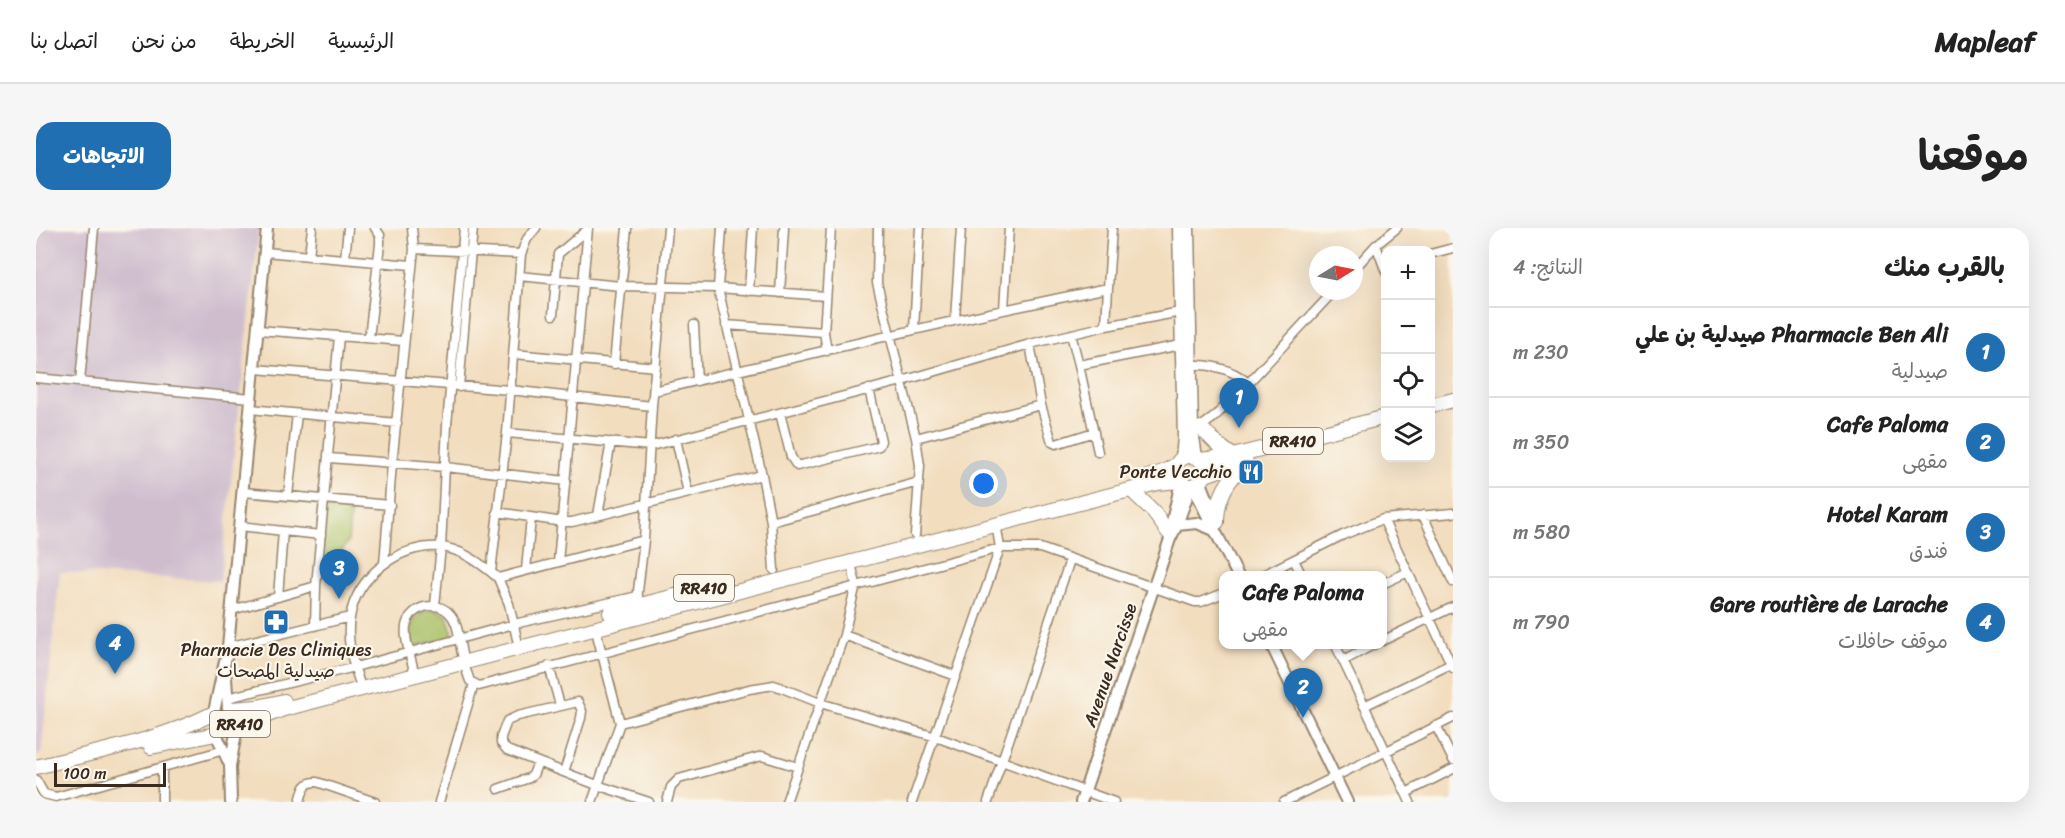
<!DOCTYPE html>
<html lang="ar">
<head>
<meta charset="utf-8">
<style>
	body { margin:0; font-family:Sriracha,"Playpen Sans Arabic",sans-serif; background:#f6f6f6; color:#222; direction:rtl }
	.controls { position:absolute; right:18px; top:18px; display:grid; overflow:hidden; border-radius:12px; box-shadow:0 6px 24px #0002 }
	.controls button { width:54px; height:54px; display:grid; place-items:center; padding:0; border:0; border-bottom:2px solid #e0e0e0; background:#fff; color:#222; font:30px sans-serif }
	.compass { position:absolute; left:1273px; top:18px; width:54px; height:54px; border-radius:50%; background:#fff; box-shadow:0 6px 24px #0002; rotate:80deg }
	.scale { position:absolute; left:18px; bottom:15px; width:112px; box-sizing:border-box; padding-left:6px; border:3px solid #3b2a1e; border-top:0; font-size:16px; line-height:21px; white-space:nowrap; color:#3b2a1e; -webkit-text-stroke:4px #fbf7ec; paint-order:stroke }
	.you { position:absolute; left:948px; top:256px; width:21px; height:21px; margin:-15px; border:4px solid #fff; border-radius:50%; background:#1a73e8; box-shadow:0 0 0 9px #1a73e833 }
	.badge { display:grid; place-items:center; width:39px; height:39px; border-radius:50%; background:#1f6fb2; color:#fff; font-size:20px; font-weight:700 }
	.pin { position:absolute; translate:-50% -50px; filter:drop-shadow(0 2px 3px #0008) }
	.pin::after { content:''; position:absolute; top:32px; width:21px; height:18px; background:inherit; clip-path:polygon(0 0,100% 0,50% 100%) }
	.popup { position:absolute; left:1183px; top:343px; width:168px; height:78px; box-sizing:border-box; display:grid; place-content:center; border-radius:12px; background:#fff; filter:drop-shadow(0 2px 4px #0005); font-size:20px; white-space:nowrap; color:#767676 }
	.popup b { font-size:22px; color:#222 }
	.popup::after { content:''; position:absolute; left:50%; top:100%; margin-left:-12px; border:12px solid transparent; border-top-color:#fff }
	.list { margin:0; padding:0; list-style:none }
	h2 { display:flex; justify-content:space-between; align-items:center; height:78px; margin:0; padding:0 24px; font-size:26px }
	h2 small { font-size:20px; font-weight:400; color:#767676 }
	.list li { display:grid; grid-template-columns:39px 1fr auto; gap:18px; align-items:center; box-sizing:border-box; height:90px; padding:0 24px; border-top:2px solid #e0e0e0 }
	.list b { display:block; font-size:22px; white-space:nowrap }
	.list p { margin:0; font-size:20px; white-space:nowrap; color:#767676 }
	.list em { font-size:20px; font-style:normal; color:#767676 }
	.icon { flex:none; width:33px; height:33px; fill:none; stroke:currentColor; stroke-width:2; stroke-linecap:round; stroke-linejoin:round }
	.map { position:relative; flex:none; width:1417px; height:574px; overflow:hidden; direction:ltr; border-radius:18px }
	header { display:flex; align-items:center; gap:36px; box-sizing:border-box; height:84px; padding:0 30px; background:#fff; border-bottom:2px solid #e0e0e0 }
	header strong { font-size:28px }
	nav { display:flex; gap:33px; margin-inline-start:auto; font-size:21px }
	.intro { display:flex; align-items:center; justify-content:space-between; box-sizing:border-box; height:144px; padding:0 36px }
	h1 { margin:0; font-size:42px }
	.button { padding:15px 27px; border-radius:18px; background:#1f6fb2; color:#fff; font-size:21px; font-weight:700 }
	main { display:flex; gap:36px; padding:0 36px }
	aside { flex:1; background:#fff; border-radius:18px; box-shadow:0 6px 24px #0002 }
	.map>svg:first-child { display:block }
</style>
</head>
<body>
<header>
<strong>Mapleaf</strong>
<nav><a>الرئيسية</a><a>الخريطة</a><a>من نحن</a><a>اتصل بنا</a></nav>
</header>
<div class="intro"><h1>موقعنا</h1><a class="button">الاتجاهات</a></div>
<main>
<aside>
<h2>بالقرب منك<small>النتائج: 4</small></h2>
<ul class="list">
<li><span class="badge">1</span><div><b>Pharmacie Ben Ali صيدلية بن علي</b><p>صيدلية</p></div><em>230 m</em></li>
<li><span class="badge">2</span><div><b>Cafe Paloma</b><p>مقهى</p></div><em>350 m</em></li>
<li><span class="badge">3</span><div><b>Hotel Karam</b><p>فندق</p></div><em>580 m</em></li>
<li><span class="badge">4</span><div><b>Gare routière de Larache</b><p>موقف حافلات</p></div><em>790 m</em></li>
</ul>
</aside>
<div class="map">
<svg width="1417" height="574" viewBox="0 0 1417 574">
	<rect width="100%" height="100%" fill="#fbf7ec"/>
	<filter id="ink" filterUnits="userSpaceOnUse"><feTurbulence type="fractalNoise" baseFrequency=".0167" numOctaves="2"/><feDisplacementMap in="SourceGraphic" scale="12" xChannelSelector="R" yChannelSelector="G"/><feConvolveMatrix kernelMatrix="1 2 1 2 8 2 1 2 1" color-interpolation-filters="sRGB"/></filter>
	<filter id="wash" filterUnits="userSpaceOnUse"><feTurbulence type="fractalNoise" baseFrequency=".008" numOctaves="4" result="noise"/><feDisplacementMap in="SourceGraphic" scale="24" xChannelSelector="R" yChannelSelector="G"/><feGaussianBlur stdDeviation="1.35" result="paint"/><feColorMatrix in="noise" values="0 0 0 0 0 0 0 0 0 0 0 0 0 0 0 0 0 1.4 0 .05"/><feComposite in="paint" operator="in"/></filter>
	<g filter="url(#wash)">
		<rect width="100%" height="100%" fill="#f2ddbe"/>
		<path fill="#cfbdce" d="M0 0H223L184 353 24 344 5 527H0Z"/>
		<path fill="#a8bf64" stroke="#727441" stroke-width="1.5" d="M290 273 315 276 312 314 288 347 284 346Z
			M398 381 411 388 418 409 376 419C371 400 377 384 398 381Z"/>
	</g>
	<g filter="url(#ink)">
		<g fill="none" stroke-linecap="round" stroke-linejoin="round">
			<g stroke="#96846e" stroke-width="11">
				<path id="minor" d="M376 0 378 21 485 26
					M686 0 682 60 726 247 735 294 738 342
					M842 0 841 55 880 210 1005 177 994 116
					M1340 17 1350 44
					M229 24 375 37
					M1394 26 1417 20
					M273 28 276 0
					M309 31 312 0
					M1318 41 1340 17 1361 0
					M483 48 585 58 682 60 790 68
					M713 63 717 0
					M744 65 748 0
					M968 81 973 0
					M517 87 522 26 552 1
					M919 91 925 0
					M658 97 661 153
					M690 97 788 104
					M1070 98 1072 60
					M878 101 884 0
					M222 102 368 113
					M1035 106 1043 137 1145 117
					M333 110 344 16V7L339 0
					M791 123 788 104 795 0
					M478 126 620 139
					M578 136 591 0
					M1043 137 1062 224
					M1150 137C1171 136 1195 140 1211 154
					M219 141 474 162 616 178
					M0 150 215 170
					M44 154 58 0
					M423 159 437 0
					M618 163C769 127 920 91 1072 60L1076 0
					M1005 177 1016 214 1020 216 1058 204
					M214 181 361 195
					M744 185 755 229 761 238 840 219 843 218 845 213 833 161
					M1162 201 1177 190 1204 164 1298 63
					M471 205 615 218 866 153 994 116 1070 98 1150 83
					M640 211 652 265
					M293 230 409 239 530 253
					M207 264 354 277
					M252 268 261 186
					M461 284 527 294H536L726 247
					M562 287 575 214
					M1387 287 1417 354
					M1347 291 1417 440
					M735 294 883 254
					M204 298 247 303 242 369
					M247 303 285 307
					M879 307 884 238 880 210
					M1258 332 1266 348
					M522 334 552 0
					M348 336 356 236 378 21
					M490 342 495 290
					M455 344 471 205 485 26 491 11 500 0
					M1225 348 1307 307 1347 291 1417 285
					M1346 356 1372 344
					M601 372 608 312 616 178 632 0
					M399 377 405 319 411 197 428 0
					M196 382 280 358
					M279 398 280 358 303 108
					M808 407 920 448
					M481 411 473 376 462 350 608 312
					M1346 413 1417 379
					M1299 416 1374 574
					M192 419 314 389
					M427 433 434 453 443 458 964 320H1004L1159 374H1165L1188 365
					M1307 433 1339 416
					M513 438 524 477
					M377 439C374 426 368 411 370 398 374 378 401 371 414 386 423 396 423 413 426 426
					M323 453C316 433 310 411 314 390 320 348 363 316 405 319 426 321 446 336 462 350
					M191 470 319 439 478 396 602 368
					M1328 478 1415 436
					M584 495 713 461 738 457 784 475 900 509 1078 574
					M1400 498 1417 532
					M126 540V574
					M528 544 545 490 546 483 542 474 482 488 471 493 465 509V515L471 522 561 557 613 574
					M0 552 8 566 20 569 188 522
					M462 561 493 550 497 547 502 534
					M1370 565 1417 541
					M264 574C267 563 268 553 281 554L339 574
					M403 574 438 456
					M556 574 584 495 559 399
					M631 574 635 559 643 551 726 528 762 539
					M750 574 808 407 820 356 814 332
					M876 574 964 320 960 295
					M952 574 1034 332
					M1248 574 1417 490"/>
			</g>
			<g stroke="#96846e" stroke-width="14">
				<path id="tertiary" d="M1164 252 1180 292
					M1157 257C1170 288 1187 317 1202 348
					M1141 297 1161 295 1178 302
					M1135 298 1145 254
					M1235 416 1311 574
					M190 450 192 480
					M178 484 192 419 231 0
					M181 508 193 535
					M195 574 194 538 200 505
					M1045 574 1134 311 1141 297 1155 257"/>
			</g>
			<g stroke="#96846e" stroke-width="15">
				<path id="secondary" d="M1143 0 1148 210 1146 230
					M1152 0 1156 203 1160 229"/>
			</g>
			<g stroke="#96846e" stroke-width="16">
				<path id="trunk" d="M1394 178 1417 172
					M1165 200 1181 216 1197 228
					M1139 243a15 15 0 1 1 30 0a15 15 0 1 1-30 0Z
					M1164 232 1197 228 1350 189
					M1167 248 1202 235
					M1109 250 1127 244 1140 237
					M1095 262 1116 282 1133 305
					M1181 294C1181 268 1192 252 1210 234
					M574 385 689 355
					M196 481 222 479 248 473
					M201 503 224 490 248 481C539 403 830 328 1121 255L1143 253
					M115 519 180 506
					M0 539C59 524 122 513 176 486"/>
			</g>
			<use href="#minor" stroke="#fff" stroke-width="8"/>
			<use href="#tertiary" stroke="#fff" stroke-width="10"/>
			<use href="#secondary" stroke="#fff" stroke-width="12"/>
			<use href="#trunk" stroke="#fff" stroke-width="14"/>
		</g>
	</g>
	<defs>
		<g id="restaurant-square" transform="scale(1.35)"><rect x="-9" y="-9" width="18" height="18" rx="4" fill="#1f6fb2" stroke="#fbf7ec"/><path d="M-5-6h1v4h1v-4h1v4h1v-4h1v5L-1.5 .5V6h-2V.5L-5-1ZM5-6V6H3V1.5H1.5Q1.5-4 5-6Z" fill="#fff"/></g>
		<g id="pharmacy-square" transform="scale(1.35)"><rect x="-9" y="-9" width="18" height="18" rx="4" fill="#1f6fb2" stroke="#fbf7ec"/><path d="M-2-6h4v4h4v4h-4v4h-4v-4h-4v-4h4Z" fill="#fff"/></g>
	</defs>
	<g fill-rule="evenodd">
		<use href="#restaurant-square" x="1215" y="244"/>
		<use href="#pharmacy-square" x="240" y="394"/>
	</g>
	<g text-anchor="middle" stroke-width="4.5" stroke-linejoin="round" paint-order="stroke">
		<g fill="#fbf7ec" stroke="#75685c" stroke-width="1.5">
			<rect x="1227" y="200" width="60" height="26" rx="4.5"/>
			<rect x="638" y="347" width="60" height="26" rx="4.5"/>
			<rect x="174" y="483" width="60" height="26" rx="4.5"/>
		</g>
		<g font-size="16" font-weight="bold" fill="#3b2a1e">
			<text x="1257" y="219">RR410</text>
			<text x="668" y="366">RR410</text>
			<text x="204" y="502">RR410</text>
		</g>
		<g font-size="18" fill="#3b2a1e" stroke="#fbf7ec" text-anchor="end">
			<text x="1196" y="250">Ponte Vecchio</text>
			<text x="240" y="428" text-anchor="middle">Pharmacie Des Cliniques<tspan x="240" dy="21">صيدلية المصحات</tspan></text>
		</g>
		<g font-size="18" fill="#3b2a1e" stroke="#fbf7ec">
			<text transform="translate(1074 437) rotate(-71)" y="6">Avenue Narcisse</text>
		</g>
	</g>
</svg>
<div class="controls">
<button>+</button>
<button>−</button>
<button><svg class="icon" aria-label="locate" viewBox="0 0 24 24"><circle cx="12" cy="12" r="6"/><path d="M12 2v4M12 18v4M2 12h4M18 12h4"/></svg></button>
<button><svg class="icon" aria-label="layers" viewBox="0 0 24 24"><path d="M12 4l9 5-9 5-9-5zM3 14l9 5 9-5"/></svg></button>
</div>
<svg class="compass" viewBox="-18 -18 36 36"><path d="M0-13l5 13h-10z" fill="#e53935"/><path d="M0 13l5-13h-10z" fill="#767676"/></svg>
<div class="scale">100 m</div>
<div class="you"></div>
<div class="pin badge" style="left:1203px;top:200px">1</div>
<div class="pin badge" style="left:1267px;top:490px">2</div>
<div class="popup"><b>Cafe Paloma</b>مقهى</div>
<div class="pin badge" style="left:303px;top:371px">3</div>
<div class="pin badge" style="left:79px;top:446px">4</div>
</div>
</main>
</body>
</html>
